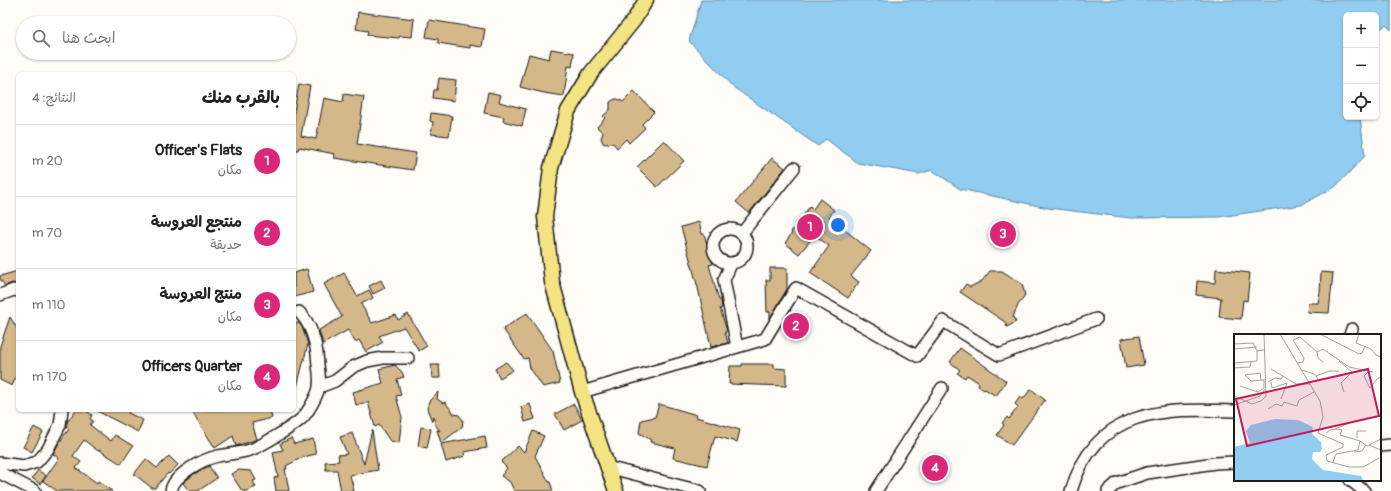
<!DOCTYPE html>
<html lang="ar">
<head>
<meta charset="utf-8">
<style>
	body { margin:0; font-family:Pangolin,"Playpen Sans Arabic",sans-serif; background:#f2f2f2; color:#222; direction:rtl }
	.controls { position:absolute; right:12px; top:12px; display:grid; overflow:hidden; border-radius:6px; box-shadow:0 1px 3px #0004 }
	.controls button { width:36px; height:36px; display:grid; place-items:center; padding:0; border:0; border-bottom:1px solid #e0e0e0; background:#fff; color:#222; font:20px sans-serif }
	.you { position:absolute; left:838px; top:225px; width:14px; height:14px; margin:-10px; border:3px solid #fff; border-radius:50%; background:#1a73e8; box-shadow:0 0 0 6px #1a73e833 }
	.badge { display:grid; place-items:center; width:26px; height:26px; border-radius:50%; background:#db2777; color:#fff; font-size:13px; font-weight:700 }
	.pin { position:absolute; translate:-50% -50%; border:2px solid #fff; box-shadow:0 1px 4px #0006 }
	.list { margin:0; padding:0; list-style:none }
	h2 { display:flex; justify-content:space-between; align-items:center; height:52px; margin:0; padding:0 16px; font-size:17px }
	h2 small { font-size:13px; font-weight:400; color:#767676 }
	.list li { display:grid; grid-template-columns:26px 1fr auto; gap:12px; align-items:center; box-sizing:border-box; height:72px; padding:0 16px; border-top:1px solid #e0e0e0 }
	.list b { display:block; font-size:15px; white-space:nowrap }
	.list p { margin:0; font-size:13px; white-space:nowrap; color:#767676 }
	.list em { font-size:13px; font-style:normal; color:#767676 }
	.icon { flex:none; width:22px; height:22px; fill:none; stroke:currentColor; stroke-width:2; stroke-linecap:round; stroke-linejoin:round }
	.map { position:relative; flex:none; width:1391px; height:491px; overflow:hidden; direction:ltr }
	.search { position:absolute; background:#fff; box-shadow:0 1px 3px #0004; left:16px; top:16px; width:280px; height:44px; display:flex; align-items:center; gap:10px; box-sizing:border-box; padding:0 14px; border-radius:22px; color:#767676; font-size:15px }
	.panel { position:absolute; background:#fff; box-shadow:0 1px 3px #0004; left:16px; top:72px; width:280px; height:340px; border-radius:6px; direction:rtl }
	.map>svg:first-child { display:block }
</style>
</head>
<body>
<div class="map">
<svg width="1391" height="491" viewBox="0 0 1391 491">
	<rect width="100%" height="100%" fill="#fdfcf7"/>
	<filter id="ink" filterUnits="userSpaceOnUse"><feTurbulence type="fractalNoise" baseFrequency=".025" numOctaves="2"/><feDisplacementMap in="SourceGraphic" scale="8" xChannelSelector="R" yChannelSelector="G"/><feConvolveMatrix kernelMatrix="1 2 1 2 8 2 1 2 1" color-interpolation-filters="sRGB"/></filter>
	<g filter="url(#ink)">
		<path fill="#90cdf1" stroke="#62869c" d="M701 0H1391V30L1386 25 1376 32V15H1346V117H1360L1365 156 1335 187 1301 205 1219 217 1131 218 1048 208 960 189 932 170 919 174 858 163 826 139 818 146 733 87 689 41Z"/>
		<path fill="#d4b889" stroke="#1c1c1c" d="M358 12 414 19 412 37 400 36 399 38 367 35 368 31 356 29Z
			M429 20 485 29 482 47 470 45V48L438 43V39L426 37Z
			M551 49 574 53 572 67 568 66 564 96 544 93 520 87 529 54 549 59Z
			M439 78 456 80 454 101 433 98 434 90H437Z
			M299 84 310 86 301 136 316 139 324 98 343 102 344 94 364 97 357 144 416 153 413 170 334 158 335 154 299 147 298 150H294V111Z
			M634 91 654 112 642 124 645 128 629 143 626 139 617 148 613 143 605 144 603 143 601 138 603 133 597 127 605 118 603 116 610 110V102L615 99H618L623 102Z
			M488 92 501 95 499 102 526 109 522 126 503 121 504 117 484 113Z
			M431 113 452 116 449 136 431 134 433 122 430 121Z
			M664 140 684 161 657 187 637 167Z
			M772 158 785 168 749 213 736 202Z
			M820 199 834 210 829 217 871 251 851 276 859 282 848 298 810 273 814 267H816L815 266 829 246 815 235 799 254 785 243 792 233 791 232 810 206 813 209Z
			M699 222 702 234H704L713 264 709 265 719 300H721L722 308H720L727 331 725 332 728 343 711 347 698 288 681 227Z
			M770 268H787V289L770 318V312H767L766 280H770Z
			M307 269 313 292 294 297V273Z
			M1216 269 1250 273 1247 301 1243 300 1241 319 1219 317 1221 298 1196 295 1197 281 1215 283Z
			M18 271V284L12 283 5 286 0 279V276Z
			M990 271H1002L1022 284 1025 295 1018 305 1013 317 1016 322 1007 327 1005 322 960 292 966 284 970 287 982 281Z
			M1321 272 1333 273 1329 313 1307 312 1308 303H1318L1320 292Z
			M344 273 357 296 369 290 373 298 361 304 372 323 396 315 398 320 408 314 427 346 419 351 404 327 379 336 383 342 366 352 359 340 355 342 348 330 323 344 319 330 342 317 324 284Z
			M381 280 385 288 373 294 369 286Z
			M527 313 553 351 560 383 543 387 530 368 528 358 524 359 503 329Z
			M10 317 18 330V372L12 386 0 380V346Z
			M295 323H299L302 327 308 344 297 387 294 386V328Z
			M1139 336 1144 365 1126 368 1121 339Z
			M960 348 1006 381 996 396 985 389 984 390 978 386 979 383 967 375 965 378 957 373 960 370 950 362Z
			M506 362 513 370 500 378 495 369Z
			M742 364H774V368L786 369V386L729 384 730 366H742Z
			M395 365 402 372 404 377 397 379 401 395 396 396 402 417 399 443 390 441 379 425 375 427 368 402 356 405 353 392 383 383 379 369Z
			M431 365H439L440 378H432Z
			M1031 389 1045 400 1012 445 997 435 1004 425 1002 423 1007 417 1009 419 1018 407 1015 404 1020 397 1023 399Z
			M438 392 437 399 443 403 445 402 454 414 459 415 463 420 462 427 441 443 437 430 440 431 436 426 433 416 432 421 427 409 429 401Z
			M530 404 535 419 525 422 521 407Z
			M574 404 582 420 564 430 555 414Z
			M659 404 697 415 696 417 740 430 737 442 715 436 707 466 673 458 675 448 650 442 651 440 639 433 641 420 655 417Z
			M76 410H85L92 415 90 419 93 421 90 425 111 441 115 435 133 446 121 464 99 450 98 451 84 440 73 456 81 462 76 468 97 483 98 481 112 491H57L43 481 59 458 53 454 59 443 69 429 66 428 67 422Z
			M95 410H130L128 413 143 420 138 432Z
			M191 410H270L272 418 252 423 257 439 252 441 236 446 233 436 215 448Z
			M34 427 43 432 32 452 23 447Z
			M421 427 431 429 427 448 418 446Z
			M372 430 378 470 350 475 354 491H341L337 470H326L325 462 339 461 338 455 347 454 340 437 352 433 364 464Z
			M533 431 544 436 535 456 549 482H550L553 491H514L510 482 501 476 507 468 501 462 518 446 524 452Z
			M485 436 487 448 464 452 465 456 446 462 441 444Z
			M291 438 294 444 313 439 316 454 303 457 286 466 287 469H285L289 491H276L274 478 278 477 273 452 283 450 280 444Z
			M169 456 178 465 169 474 168 473 155 488H152L134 474 146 459 157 468Z
			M927 461 944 463 943 479H938L937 480 929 479V474H926Z
			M209 466 217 478 198 491H189L183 483 194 474Z
			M38 470 46 476 40 484 32 478Z
			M239 470 251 471 256 480 253 481 256 487 247 491H242L231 474Z"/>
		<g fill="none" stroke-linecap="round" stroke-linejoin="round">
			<g stroke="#1c1c1c" stroke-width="14">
				<path id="minor" d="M713 246a17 17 0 1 1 34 0a17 17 0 1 1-34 0Z
					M742 233 794 168
					M731 264 724 280 737 347
					M0 295 14 290 18 291
					M1350 335 1352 329
					M319 387 335 381 353 367 367 361 383 358H408
					M582 392 765 339 796 288 917 356 943 321 999 355 1096 319
					M1380 446 1391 445
					M0 463 24 466 37 462 48 449 60 425 62 410
					M607 467 700 491
					M0 473 35 491
					M1350 480 1364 491
					M171 491C173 475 203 459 218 456 228 454 240 453 250 450 261 446 298 424 304 416 309 410 319 393 319 386 320 379 319 371 318 365 317 345 313 326 299 312
					M876 491 942 388
					M1071 491C1096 408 1162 408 1235 411
					M1108 491 1117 483 1147 473 1215 463 1235 462"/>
			</g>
			<g stroke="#1c1c1c" stroke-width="17">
				<path id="major" d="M616 491 582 392 552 282 545 217 551 168 568 111 591 73 634 20 646 0"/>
			</g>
			<use href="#minor" stroke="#fdfcf7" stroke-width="11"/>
			<use href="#major" stroke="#f4e382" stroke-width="14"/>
		</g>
	</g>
	<g transform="translate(1234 334)">
		<rect width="147" height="147" fill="#fdfcf7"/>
		<path d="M41 85 64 86 79 93 78 100 87 108 88 115 86 118H79L78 125 89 136 127 142 129 147H0V113L16 109 12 97 17 91Z" fill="#90cdf1"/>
		<path fill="none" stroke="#a3a29f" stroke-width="1" d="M46 0 86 67 89 83 84 99 109 110V113L92 121 93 127 115 133H129L145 124M86 0 125 20 128 19 131 12M125 0 122 9 137 15 142 21 147 23M0 10 19 9 23 17 30 16M0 15 23 13M83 18 84 24 89 28M105 27 118 38 107 49 110 58M0 29 23 27V17M63 29 69 28 70 24 59 6 66 3 83 18 89 15 115 33 139 38M0 34 16 33 17 28M37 35 62 50H76M68 36 80 40 84 45M134 38 130 42 136 54 143 45 147 43M82 42 95 37H105M27 46 26 39 11 41 17 47 30 46M34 48 41 44 47 45 49 42M37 48 38 54 53 49M6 52 24 58 30 54V45M0 62 18 70 27 67 32 62 30 0M47 65 53 49M0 71 26 62 31 55M34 75 42 70 48 72 50 68 63 72 65 66 80 58M101 95 113 90M92 99 96 96 105 95 108 96 106 101 126 107M123 104V97H132M135 111 147 116M120 118 128 117 132 111M99 128 102 120 124 116 126 107 133 112 147 105"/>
		<path fill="#c2185b" fill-opacity="0.15" stroke="#c2185b" stroke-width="2" d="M134 35 145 82 13 112 2 65Z"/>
		<rect width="147" height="147" fill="none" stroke="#1c1c1c" stroke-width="2"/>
	</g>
</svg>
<div class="controls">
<button>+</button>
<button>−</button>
<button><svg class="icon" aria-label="locate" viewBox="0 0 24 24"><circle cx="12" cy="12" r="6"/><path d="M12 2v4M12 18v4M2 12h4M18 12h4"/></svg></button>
</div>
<div class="you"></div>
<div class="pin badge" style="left:810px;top:227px">1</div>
<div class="pin badge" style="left:796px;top:326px">2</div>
<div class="pin badge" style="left:1003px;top:234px">3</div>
<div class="pin badge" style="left:935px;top:468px">4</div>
<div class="search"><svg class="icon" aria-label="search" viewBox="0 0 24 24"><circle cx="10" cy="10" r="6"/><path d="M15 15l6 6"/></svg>ابحث هنا</div>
<section class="panel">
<h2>بالقرب منك<small>النتائج: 4</small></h2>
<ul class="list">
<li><span class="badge">1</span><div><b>Officer's Flats</b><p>مكان</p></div><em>20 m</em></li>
<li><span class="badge">2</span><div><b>منتجع العروسة</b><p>حديقة</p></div><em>70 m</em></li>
<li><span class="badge">3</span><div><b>منتج العروسة</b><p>مكان</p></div><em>110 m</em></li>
<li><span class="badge">4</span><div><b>Officers Quarter</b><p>مكان</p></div><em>170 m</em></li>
</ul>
</section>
</div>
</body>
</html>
